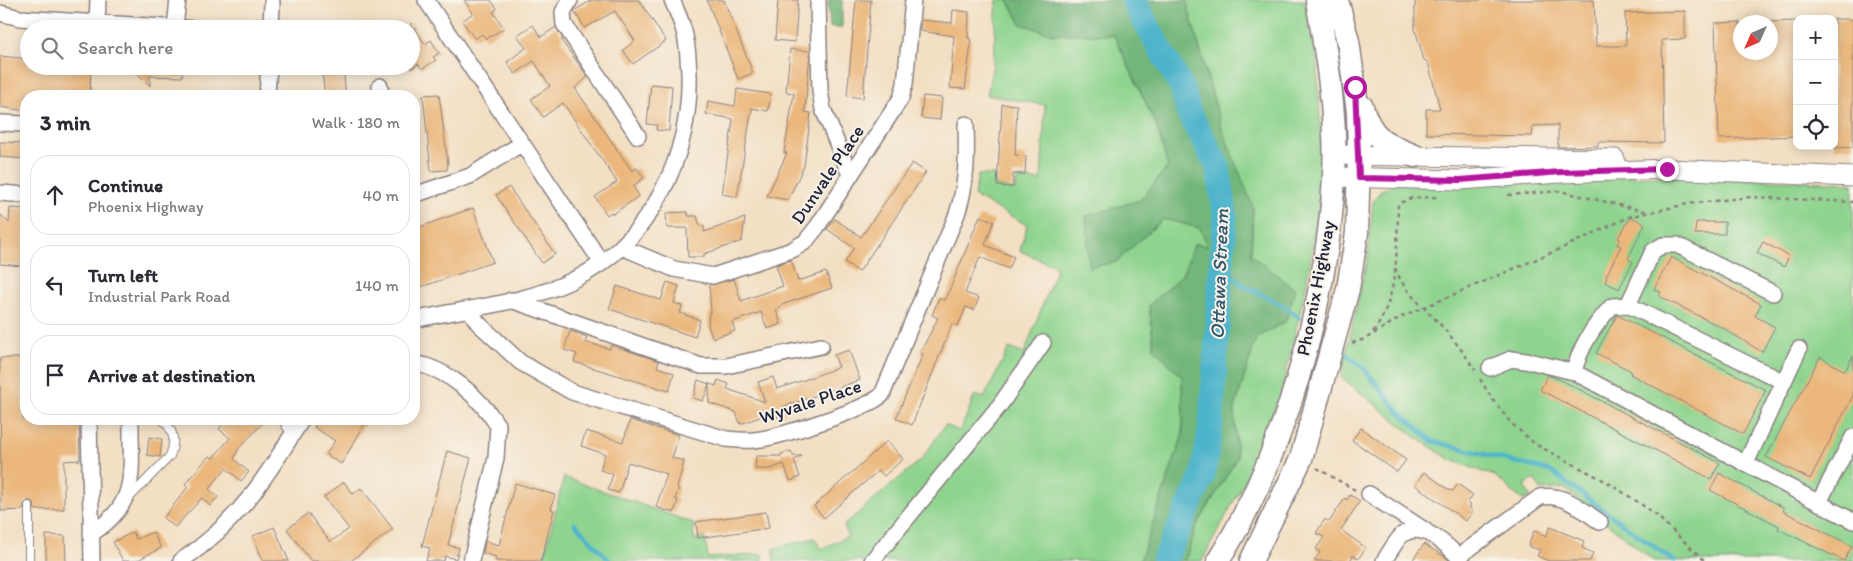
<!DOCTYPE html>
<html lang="en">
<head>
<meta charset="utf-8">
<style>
	body { margin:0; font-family:Itim,sans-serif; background:#f2f2f3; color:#2b2b33 }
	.controls { position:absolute; right:15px; top:15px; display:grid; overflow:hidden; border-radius:10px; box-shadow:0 2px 12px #0003 }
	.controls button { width:45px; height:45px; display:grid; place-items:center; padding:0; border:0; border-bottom:1px solid #e1e1e2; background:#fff; color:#2b2b33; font:25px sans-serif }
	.compass { position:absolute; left:1733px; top:15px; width:45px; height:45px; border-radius:50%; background:#fff; box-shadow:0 2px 12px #0003; rotate:225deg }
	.stop { position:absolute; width:15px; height:15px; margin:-11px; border:4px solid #b5179e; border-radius:50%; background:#fff }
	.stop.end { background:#b5179e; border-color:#fff; box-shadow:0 1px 5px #0008 }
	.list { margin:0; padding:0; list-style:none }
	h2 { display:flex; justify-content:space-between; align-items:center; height:65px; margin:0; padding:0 20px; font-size:21px }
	h2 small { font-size:16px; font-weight:400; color:#7c7c81 }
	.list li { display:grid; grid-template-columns:32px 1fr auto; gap:15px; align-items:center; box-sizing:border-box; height:80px; margin:0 10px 10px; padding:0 10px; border:1px solid #e1e1e2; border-radius:20px }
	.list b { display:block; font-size:19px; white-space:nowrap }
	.list p { margin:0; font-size:16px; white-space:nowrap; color:#7c7c81 }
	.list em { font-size:16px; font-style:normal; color:#7c7c81 }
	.icon { flex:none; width:28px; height:28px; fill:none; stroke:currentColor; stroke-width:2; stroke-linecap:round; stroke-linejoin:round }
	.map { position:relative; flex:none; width:1853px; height:561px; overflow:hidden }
	.search { position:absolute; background:#fff; box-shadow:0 2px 12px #0003; left:20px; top:20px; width:400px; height:55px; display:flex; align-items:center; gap:12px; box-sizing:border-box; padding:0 18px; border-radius:28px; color:#7c7c81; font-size:19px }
	.panel { position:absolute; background:#fff; box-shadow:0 2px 12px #0003; left:20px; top:90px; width:400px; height:335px; border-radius:20px }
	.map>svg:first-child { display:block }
</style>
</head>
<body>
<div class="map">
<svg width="1853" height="561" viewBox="0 0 1853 561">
	<rect width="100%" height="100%" fill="#f7f3e8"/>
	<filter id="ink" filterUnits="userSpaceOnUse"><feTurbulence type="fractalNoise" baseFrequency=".02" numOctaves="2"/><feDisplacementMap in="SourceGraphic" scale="10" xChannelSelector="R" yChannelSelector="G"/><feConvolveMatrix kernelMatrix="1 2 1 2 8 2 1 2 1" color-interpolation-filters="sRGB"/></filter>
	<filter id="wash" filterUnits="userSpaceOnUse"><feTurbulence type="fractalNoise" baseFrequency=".0096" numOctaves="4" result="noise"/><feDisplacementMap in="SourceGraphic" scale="20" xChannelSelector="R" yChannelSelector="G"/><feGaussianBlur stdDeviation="1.12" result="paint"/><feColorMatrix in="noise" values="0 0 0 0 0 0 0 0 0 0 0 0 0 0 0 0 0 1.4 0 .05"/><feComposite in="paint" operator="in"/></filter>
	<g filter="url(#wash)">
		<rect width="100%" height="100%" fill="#f3dfc3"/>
		<path fill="#8ed48e" stroke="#587b64" d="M997 0H1008L1021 24 1053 34 1114 35 1157 127 1168 167 1140 200 1116 262 1163 219 1200 228 1208 247 1195 243 1182 275 1149 305 1154 348 1182 377 1183 434 1140 561H774V548L814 538 822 549 848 536 844 525 922 459 945 425 960 431 975 395 984 398 1009 348 1024 354 1057 267 1020 251 1027 225 974 196 978 175H994L996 186 1015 190 1017 178 1041 181 1045 105 987 95 993 64Z
			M1186 0H1304L1317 60 1323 181 1306 286 1282 390 1252 467 1202 561H1185L1196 527 1237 458 1234 411 1256 338 1286 321 1251 255 1253 210 1222 129Z
			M1657 176 1853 183V561H1654L1564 488 1541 490 1534 479 1524 486 1531 497 1522 500 1495 476 1451 460 1417 438 1341 377 1368 255 1373 202 1381 190 1396 184Z
			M564 477 693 523 694 539 705 538 708 558 762 554 763 561H543Z"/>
		<path fill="#72b679" stroke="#4a6c5a" d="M828 0H842V27H830Z
			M1008 0H1186L1222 129 1253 207 1251 255 1295 289 1286 321 1256 338 1234 411 1237 458 1196 527 1185 561H1140L1183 434 1182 377 1154 348 1149 305 1182 275 1195 243 1207 246 1200 228 1163 219 1116 262 1089 267 1086 216 1140 200 1168 167 1157 127 1114 35 1053 34 1021 24Z"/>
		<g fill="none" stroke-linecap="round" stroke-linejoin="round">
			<path stroke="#4db4cb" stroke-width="4.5" d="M1222 266 1243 285 1284 306 1300 318
				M1344 353 1363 367 1398 411 1432 441 1550 471 1674 561
				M575 524 610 561"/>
			<path stroke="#4db4cb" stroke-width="25" d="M1133 0 1182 88 1189 113 1218 167 1225 214 1211 425 1203 475 1164 561"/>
		</g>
		<g id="blocks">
			<path fill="#ebb77b" d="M464 0H491L497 9 493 12 504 28 486 39 482 34 475 39 462 21 473 13Z
				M592 0H639L666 41 633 64 623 50 635 41 615 11 585 28 574 11Z
				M707 0H724L753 73 738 79Z
				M778 0H798L795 42 775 40Z
				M856 0H871L863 98 847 96Z
				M1415 0H1594L1596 46H1626L1625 13 1685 11V39L1662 40 1664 143 1598 142V146L1558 147V125L1533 126 1532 136 1426 134V109H1440L1428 62 1424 60 1415 29Z
				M953 10 969 12 968 38H970L971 44 965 89 950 88 954 36 920 31 921 20 952 23Z
				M1834 19H1853V147L1834 148Z
				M1797 21V136L1719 139 1715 23 1740 22V52H1770V22Z
				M411 23 425 44 431 40 439 53 433 57 436 60 422 69 418 64 411 69Z
				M533 25 541 37 556 27 563 39 561 40 588 77 575 88 632 171 637 168 644 178 633 186 639 196 613 214 611 212 607 215 595 197 617 182 563 103 543 117 531 99 550 86 534 61 515 74 507 62 526 48 517 35Z
				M790 49 810 51 805 112 811 113 804 166 788 200 767 196 787 153H784L794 93 786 92Z
				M0 56 29 59V66H91L90 96H26V111L0 107Z
				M130 66H183L182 77 150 76V86Z
				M321 66H343L346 96H325Z
				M651 84 672 86 669 131 656 130 657 125 647 124Z
				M737 89 771 94 768 111 752 108 737 197 722 194 733 119 706 114 708 101 735 106Z
				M439 94 448 164 447 170 431 171 423 95Z
				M923 96 942 98 940 120 921 118Z
				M1002 104 1017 105 1015 155 1026 156 1025 174H1013V187L997 186Z
				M0 142 26 143V159L0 157Z
				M912 163 926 172 859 272 845 262 854 248 827 229 835 219 861 237Z
				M509 187 555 254 542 263 496 195Z
				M10 208 26 209 22 266 0 264V214L9 223Z
				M473 208 493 262 418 288 414 278V229Z
				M688 212V216H697L700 226H704V232L745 218 742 241 704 254V257H688L687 228H667L666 213Z
				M980 216 994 221 985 245 1014 257 1009 269 980 257 965 293 979 298 974 310 966 307 958 326 952 324 912 425 896 418 923 354 920 353 938 318 932 315 939 298 944 300 950 289Z
				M1631 217 1645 224 1628 259 1633 262 1619 289 1605 282 1607 277 1606 276 1621 246 1617 245 1620 239 1618 238Z
				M1696 222H1725V234H1695Z
				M1763 242 1789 256 1784 267 1757 253Z
				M1671 257 1761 304 1755 316 1775 327 1762 352 1723 328 1659 296 1661 292 1654 289Z
				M791 260 798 281 826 272 832 288 784 304 776 310 781 324 767 329 761 312 732 322 735 331 713 338 708 326 709 312H711L709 285 734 279 741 301 783 286 776 265Z
				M667 282 679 286 674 303 682 306 680 313 700 320 695 337 609 309 617 286 661 300Z
				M1617 315 1766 390 1743 434 1630 374 1631 371 1596 353Z
				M570 331 587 337 585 342 610 349 611 345 659 361 657 367 674 373 669 391 574 362 577 354 564 350Z
				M849 350 860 380 783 407 788 409 784 411 785 414 772 418 770 415 763 416 740 424 736 412 709 403V384L716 386 718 380 729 384 727 389 765 402 758 382 773 377 777 389 807 379 839 367 834 355Z
				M1853 356V396L1810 479 1766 457 1820 357 1845 371Z
				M0 358H22L23 419H79L80 460 64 461V509L35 510 34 503 29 500 24 504 23 510 1 511Z
				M1548 375 1565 382 1720 463 1711 479 1540 390Z
				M698 380 709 384 703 401 693 398Z
				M227 419H267L239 448 234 459 249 472 241 481 226 468 209 489 218 497 210 506 202 498 175 527 163 518 188 487 185 484 209 456 213 458 230 438 219 429Z
				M320 419H368L341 464 326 454 335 441 314 427Z
				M630 420 679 435 672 458 684 461 677 488 679 489 675 499 678 500 674 513 656 507 667 474 628 462 619 493 608 490 613 474 600 470 605 454 581 446 586 431 623 442Z
				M1361 428 1406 460 1397 472 1352 440Z
				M149 437 162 439 160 457 147 455Z
				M887 441 903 459 884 476 879 470 824 518 814 506Z
				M447 451 471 458 448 545 459 548 456 559 445 556 444 561H426L430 548 422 546Z
				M791 451 793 456H802L794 460 800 477 790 481 784 464 770 469H755L756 456H781V454Z
				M1424 472 1449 490 1453 491 1458 484 1473 495 1468 502 1471 505 1469 508 1473 511 1466 521 1415 485Z
				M1719 473 1784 508 1783 511 1852 546 1844 561 1778 529 1779 526 1710 490Z
				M344 482 353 494 361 488 393 529 351 561H311L287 529 308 513 330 542 349 529 324 497Z
				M515 483 555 495 551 509 554 510 541 561H495L496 557 483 553 485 541 499 545Z
				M1350 495 1360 501 1341 530 1366 548 1358 559 1353 555 1350 561H1314L1320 552 1316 549 1324 537 1316 533 1325 519 1329 522 1345 498 1347 500Z
				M766 512 769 528 698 538 696 522Z
				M274 527 289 561H263L253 536Z
				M1550 527 1584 541 1582 548 1593 553 1590 561H1549L1537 556 1540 550 1528 546 1534 531 1546 536Z
				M133 532 136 539 153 532 161 548 136 561H123L113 542Z
				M46 535 65 536 66 561H46Z
				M1424 544 1448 559 1449 561H1412Z"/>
		</g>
	</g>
	<g filter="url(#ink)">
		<use href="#blocks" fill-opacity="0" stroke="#8a807f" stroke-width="1"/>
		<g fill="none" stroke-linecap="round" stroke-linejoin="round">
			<g stroke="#8a807f" stroke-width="10">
				<path id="service" d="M282 419 292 435
					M128 499 170 456C176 441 174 430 162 419
					M29 561V506"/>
			</g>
			<g stroke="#8a807f" stroke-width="18">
				<path id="minor" d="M426 0 602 263
					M570 0 563 12 564 24 638 136
					M818 0 820 91 823 109 850 175
					M0 13 20 18 197 29
					M97 22 98 0
					M175 27 178 0
					M271 29 272 2
					M380 86 381 96
					M267 96 269 66
					M0 123 26 124
					M0 193 26 195
					M414 195 470 176 521 144
					M622 247 674 269 713 276 792 250 805 242 817 227 901 98 905 84 913 0
					M511 300 701 366H726L821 346
					M1628 305 1653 251 1663 245H1677L1773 293
					M469 309 478 323 520 362 572 392 726 439C736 440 744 441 754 440 777 438 865 410 882 395L957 214C967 184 967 156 966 124
					M414 320C465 308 523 304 571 281 649 245 692 156 689 73 688 58 688 42 683 28 680 18 676 9 672 0
					M414 363C448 369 480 397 498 426L496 458 471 561
					M1490 368 1511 359 1533 362 1574 372 1853 521
					M1574 372C1580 347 1594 325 1612 306L1628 305 1784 382
					M89 419 92 561
					M1746 463 1799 349
					M1369 494 1426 531
					M1819 502 1853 437
					M91 534C141 502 130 471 131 419
					M1458 557 1540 497C1564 493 1581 509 1600 522
					M181 561C240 521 266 477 302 419
					M872 561 1000 405 1043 343
					M1384 561C1389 553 1395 542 1402 535 1421 519 1450 547 1462 561"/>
			</g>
			<g stroke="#8a807f" stroke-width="21">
				<path id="tertiary" d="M1334 155 1615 159
					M1334 177 1460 180 1561 173 1667 169 1853 177"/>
			</g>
			<g stroke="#8a807f" stroke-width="25">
				<path id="secondary" d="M1362 107C1371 138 1386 145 1415 156
					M1218 561C1285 454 1327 302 1334 177 1337 117 1327 58 1317 0
					M1251 561 1301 459 1348 289 1357 233 1359 156 1358 112 1348 41 1337 0"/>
			</g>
			<path stroke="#8a807f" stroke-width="2.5" stroke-dasharray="4 4" stroke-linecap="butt" d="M1508 195 1560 191 1648 212
				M1395 268C1404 292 1422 305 1439 323 1452 337 1465 354 1475 370
				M1373 332C1399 298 1397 246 1398 204L1412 198 1438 197
				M1352 343 1365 339 1401 317 1560 249 1629 217 1687 204 1751 197 1853 202
				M1480 379 1493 400 1511 423 1535 444 1607 482 1635 500 1655 514 1705 561
				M1317 468 1355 490"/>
			<use href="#service" stroke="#fff" stroke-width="8"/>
			<use href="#minor" stroke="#fff" stroke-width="15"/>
			<use href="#tertiary" stroke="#fff" stroke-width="19"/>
			<use href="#secondary" stroke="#fff" stroke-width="22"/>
		</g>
	</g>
	<g fill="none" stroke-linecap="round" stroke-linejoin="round" filter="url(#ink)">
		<path stroke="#b5179e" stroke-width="6" d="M1355 87 1359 178 1460 180 1561 172 1667 169"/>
	</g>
	<g text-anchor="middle" stroke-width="4" stroke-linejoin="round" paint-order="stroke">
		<g font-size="19" fill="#22223b" stroke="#f7f3e8">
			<text transform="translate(827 174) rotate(-56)" y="7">Dunvale Place</text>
			<text transform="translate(1315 288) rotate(-79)" y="7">Phoenix Highway</text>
			<text transform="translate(810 401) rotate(-18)" y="7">Wyvale Place</text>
		</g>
		<g font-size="20" font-style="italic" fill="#31556d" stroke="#f7f3e8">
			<text transform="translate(1219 274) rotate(-88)" y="7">Ottawa Stream</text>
		</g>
	</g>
</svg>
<div class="controls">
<button>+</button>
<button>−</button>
<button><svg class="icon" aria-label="locate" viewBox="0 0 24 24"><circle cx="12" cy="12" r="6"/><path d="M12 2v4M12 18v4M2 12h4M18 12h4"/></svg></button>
</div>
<svg class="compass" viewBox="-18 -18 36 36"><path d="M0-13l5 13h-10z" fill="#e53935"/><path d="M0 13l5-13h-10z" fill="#7c7c81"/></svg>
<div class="stop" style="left:1355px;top:87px"></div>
<div class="stop end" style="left:1667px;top:169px"></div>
<div class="search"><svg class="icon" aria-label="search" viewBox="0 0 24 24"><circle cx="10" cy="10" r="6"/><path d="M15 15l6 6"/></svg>Search here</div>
<section class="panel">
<h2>3 min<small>Walk · 180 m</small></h2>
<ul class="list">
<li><svg class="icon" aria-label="ahead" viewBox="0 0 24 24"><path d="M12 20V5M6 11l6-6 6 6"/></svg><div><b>Continue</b><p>Phoenix Highway</p></div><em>40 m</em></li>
<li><svg class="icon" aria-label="left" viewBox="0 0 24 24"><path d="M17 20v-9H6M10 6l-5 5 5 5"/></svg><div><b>Turn left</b><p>Industrial Park Road</p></div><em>140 m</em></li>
<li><svg class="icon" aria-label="arrive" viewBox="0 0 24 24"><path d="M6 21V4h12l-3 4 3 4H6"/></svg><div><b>Arrive at destination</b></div></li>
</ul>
</section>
</div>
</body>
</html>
